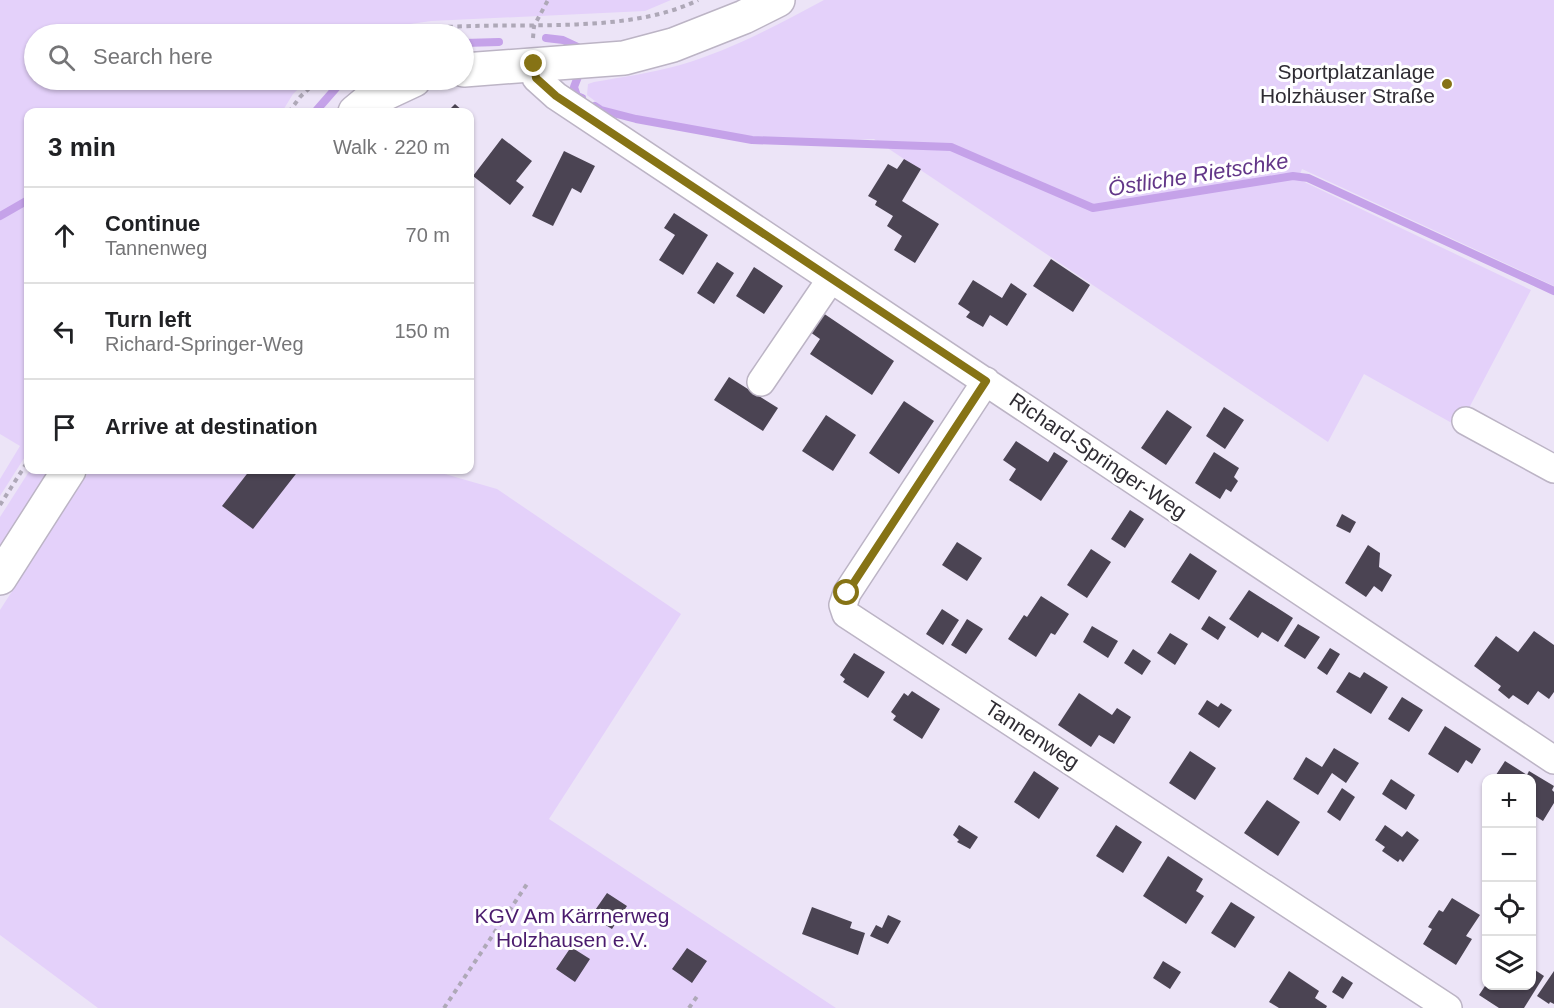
<!DOCTYPE html>
<html lang="en">
<head>
<meta charset="utf-8">
<style>
	body { margin:0; font-family:Arial,sans-serif; background:#f2f2f2; color:#202124 }
	.controls { position:absolute; right:18px; bottom:18px; display:grid; overflow:hidden; border-radius:12px; box-shadow:0 2px 4px #0004 }
	.controls button { width:54px; height:54px; display:grid; place-items:center; padding:0; border:0; border-bottom:2px solid #e0e0e0; background:#fff; color:#202124; font:30px sans-serif }
	.stop { position:absolute; width:18px; height:18px; margin:-14px; border:4px solid #867315; border-radius:50%; background:#fff }
	.stop.end { background:#867315; border-color:#fff; box-shadow:0 2px 6px #0008 }
	.list { margin:0; padding:0; list-style:none }
	h2 { display:flex; justify-content:space-between; align-items:center; height:78px; margin:0; padding:0 24px; font-size:26px }
	h2 small { font-size:20px; font-weight:400; color:#757577 }
	.list li { display:grid; grid-template-columns:39px 1fr auto; gap:18px; align-items:center; box-sizing:border-box; height:96px; padding:0 24px; border-top:2px solid #e0e0e0 }
	.list b { display:block; font-size:22px; white-space:nowrap }
	.list p { margin:0; font-size:20px; white-space:nowrap; color:#757577 }
	.list em { font-size:20px; font-style:normal; color:#757577 }
	.icon { flex:none; width:33px; height:33px; fill:none; stroke:currentColor; stroke-width:2; stroke-linecap:round; stroke-linejoin:round }
	.map { position:relative; flex:none; width:1554px; height:1008px; overflow:hidden }
	.search { position:absolute; background:#fff; box-shadow:0 2px 4px #0004; left:24px; top:24px; width:450px; height:66px; display:flex; align-items:center; gap:15px; box-sizing:border-box; padding:0 21px; border-radius:33px; color:#757577; font-size:22px }
	.panel { position:absolute; background:#fff; box-shadow:0 2px 4px #0004; left:24px; top:108px; width:450px; height:366px; border-radius:12px }
	.map>svg:first-child { display:block }
</style>
</head>
<body>
<div class="map">
<svg width="1554" height="1008" viewBox="0 0 1554 1008">
	<rect width="100%" height="100%" fill="#ece4f7"/>
	<path fill="#e4d1fa" d="M0 0H671L645 11 431 21 403 25 378 34H34V80H308L293 94 282 112H28V452L0 496V479L20 446 0 434Z
		M824 0H1554V286L1302 169 1298 179 1531 290 1459 427 1364 374 1328 442 874 139 816 141 754 138 637 116 603 107 587 95 588 84 594 82C623 77 652 73 680 65 731 50 777 25 824 0Z
		M30 470H54L0 556V517Z
		M90 470H431L497 489 681 614 549 819 836 1008H98L0 935V610Z"/>
	<g fill="none" stroke-linecap="round" stroke-linejoin="round">
		<path stroke="#c5a2e9" stroke-width="8" d="M546 38 563 40 578 47
			M464 43 499 42
			M579 74 574 87 577 96 582 98
			M595 106 601 110 636 119 752 140 951 147 1093 208 1293 176 1308 178 1554 291
			M315 112 343 80
			M0 216 28 200"/>
	</g>
	<path fill="#4b4453" d="M455 104 464 112H447Z
		M502 138 532 161 516 181 524 187 510 205 473 176Z
		M564 151 595 166 581 193 572 188 553 226 532 216Z
		M904 159 921 169 902 201 939 224 915 263 894 250 902 236 887 226 893 216 875 205 877 201 868 196 888 164 897 169Z
		M674 213 708 235 683 275 659 260 675 235 664 228Z
		M1051 259 1090 285 1073 312 1033 286Z
		M717 262 734 273 714 304 697 293Z
		M754 267 783 286 764 314 736 296Z
		M973 280 1002 298 1011 283 1027 294 1007 326 990 315 983 327 966 317 970 312 958 304Z
		M823 313 894 361 872 395 810 354 820 339 810 332Z
		M729 377 778 408 763 431 714 400Z
		M904 401 934 421 899 474 869 453Z
		M1224 407 1244 420 1225 449 1206 436Z
		M1167 410 1192 427 1166 465 1141 448Z
		M826 415 856 435 833 471 802 451Z
		M1016 441 1048 462 1054 452 1068 461 1041 501 1009 480 1016 469 1003 460Z
		M1214 452 1239 468 1234 477 1238 481 1231 492 1226 489 1220 499 1195 483Z
		M250 470H299L253 529 222 506Z
		M1130 510 1144 519 1125 548 1111 539Z
		M1342 514 1356 522 1350 533 1336 526Z
		M957 542 982 558 967 581 942 565Z
		M1368 545 1380 553 1379 567 1392 575 1382 592 1374 586 1366 597 1345 583Z
		M1091 549 1111 562 1087 598 1067 585Z
		M1190 553 1217 571 1199 600 1171 582Z
		M1249 590 1293 618 1278 642 1262 632 1258 638 1229 619Z
		M1041 596 1069 614 1055 635 1051 633 1036 657 1008 639 1024 615 1027 617Z
		M942 609 959 620 943 645 926 634Z
		M1209 616 1226 627 1218 640 1201 629Z
		M967 619 983 629 966 654 951 645Z
		M1298 624 1320 637 1305 659 1284 646Z
		M1092 626 1118 641 1108 658 1083 642Z
		M1534 631 1554 645V692L1549 699 1538 691 1528 705 1513 695 1509 699 1498 690 1501 686 1474 666 1496 636 1518 652Z
		M1170 633 1188 644 1175 665 1157 653Z
		M1330 648 1340 654 1327 675 1317 668Z
		M1133 649 1151 661 1142 675 1124 663Z
		M854 653 885 672 868 698 843 682 845 679 840 675Z
		M1349 672 1360 678 1364 672 1388 687 1371 714 1336 692Z
		M912 691 940 709 922 739 893 720 896 716 891 712 904 693 908 696Z
		M1079 693 1112 715 1117 708 1131 717 1114 744 1099 735 1091 747 1058 725Z
		M1402 697 1423 710 1409 732 1388 719Z
		M1207 700 1218 707 1221 703 1232 710 1219 728 1198 714Z
		M1445 726 1481 749 1472 764 1466 760 1458 773 1428 754Z
		M1334 748 1359 763 1346 783 1332 773 1318 795 1293 779 1306 757 1322 767Z
		M1190 751 1216 768 1195 800 1169 783Z
		M1505 761 1527 775 1529 771 1554 786 1552 790 1554 792V803L1543 821 1532 814V778H1494Z
		M1034 771 1059 788 1039 819 1014 802Z
		M1391 779 1415 795 1406 810 1382 794Z
		M1342 788 1355 797 1340 821 1327 812Z
		M1267 800 1300 822 1278 856 1244 833Z
		M959 825 978 837 970 849 957 842 959 840 953 835Z
		M1116 825 1142 842 1123 873 1096 856Z
		M1385 825 1402 837 1407 831 1419 840 1403 862 1400 859 1398 862 1382 851 1385 847 1375 840Z
		M1168 856 1203 879 1196 891 1204 896 1186 924 1143 896Z
		M607 893 627 906 612 929 591 916Z
		M1452 898 1480 915 1466 936 1472 939 1456 965 1423 944 1432 929 1428 927 1439 910 1443 912Z
		M1231 902 1255 917 1235 948 1211 933Z
		M812 907 852 922 850 928 865 933 858 955 802 934Z
		M888 915 901 921 888 944 870 936 876 925 882 928Z
		M571 947 590 959 575 982 556 969Z
		M687 948 707 961 692 983 672 969Z
		M1163 961 1181 972 1170 989 1153 978Z
		M1532 968 1544 976 1524 1008H1499L1479 995 1485 986H1532Z
		M1289 971 1319 991 1315 998 1327 1006 1326 1008H1279L1269 1002Z
		M1554 971V1004L1550 1002 1549 1004 1537 996Z
		M1342 976 1353 983 1343 999 1332 992Z"/>
	<g fill="none" stroke-linecap="round" stroke-linejoin="round">
		<g stroke="#bcb4c5" stroke-width="30">
			<path id="minor" d="M534 64 536 78 556 96 1554 760
				M986 381 847 593 843 605 846 614 1448 1008
				M761 382 831 279
				M1466 421 1554 469"/>
		</g>
		<g stroke="#bcb4c5" stroke-width="36">
			<path id="major" d="M464 70 624 58 673 45 744 17 778 0
				M355 112 367 102 414 80
				M0 578 69 470"/>
		</g>
		<path stroke="#aea8b7" stroke-width="4" stroke-dasharray="4.5 4.5" stroke-linecap="butt" d="M395 34C420 27 446 27 472 26 540 24 637 31 698 0
			M533 38 534 26 548 0
			M289 112 300 97 318 80
			M0 505 28 461
			M444 1008 529 881
			M689 1008 698 995"/>
		<use href="#minor" stroke="#fff" stroke-width="27"/>
		<use href="#major" stroke="#fff" stroke-width="33"/>
	</g>
	<g fill="none" stroke-linecap="round" stroke-linejoin="round">
		<path stroke="#867315" stroke-width="8" d="M534 64 536 78 556 96 986 381 847 593"/>
	</g>
	<circle fill="#867315" stroke="#fff" stroke-width="2" cx="1447" cy="84" r="6"/>
	<g text-anchor="middle" stroke-width="6" stroke-linejoin="round" paint-order="stroke">
		<g font-size="21" fill="#2f2c33" stroke="#fff" text-anchor="end">
			<text x="1435" y="79">Sportplatzanlage<tspan x="1435" dy="24">Holzhäuser Straße</tspan></text>
		</g>
		<g font-size="21" fill="#2f2c33" stroke="#fff">
			<text transform="translate(1098 456) rotate(34)" y="7">Richard-Springer-Weg</text>
			<text transform="translate(1032 735) rotate(33)" y="7">Tannenweg</text>
		</g>
		<g font-size="21" fill="#4a1b6d" stroke="#fff">
			<text x="572" y="923">KGV Am Kärrnerweg<tspan x="572" dy="24">Holzhausen e.V.</tspan></text>
		</g>
		<g font-size="22" font-style="italic" fill="#623688" stroke="#fff">
			<text transform="translate(1198 174) rotate(-9)" y="8">Östliche Rietschke</text>
		</g>
	</g>
</svg>
<div class="controls">
<button>+</button>
<button>−</button>
<button><svg class="icon" aria-label="locate" viewBox="0 0 24 24"><circle cx="12" cy="12" r="6"/><path d="M12 2v4M12 18v4M2 12h4M18 12h4"/></svg></button>
<button><svg class="icon" aria-label="layers" viewBox="0 0 24 24"><path d="M12 4l9 5-9 5-9-5zM3 14l9 5 9-5"/></svg></button>
</div>
<div class="stop" style="left:847px;top:593px"></div>
<div class="stop end" style="left:534px;top:64px"></div>
<div class="search"><svg class="icon" aria-label="search" viewBox="0 0 24 24"><circle cx="10" cy="10" r="6"/><path d="M15 15l6 6"/></svg>Search here</div>
<section class="panel">
<h2>3 min<small>Walk · 220 m</small></h2>
<ul class="list">
<li><svg class="icon" aria-label="ahead" viewBox="0 0 24 24"><path d="M12 20V5M6 11l6-6 6 6"/></svg><div><b>Continue</b><p>Tannenweg</p></div><em>70 m</em></li>
<li><svg class="icon" aria-label="left" viewBox="0 0 24 24"><path d="M17 20v-9H6M10 6l-5 5 5 5"/></svg><div><b>Turn left</b><p>Richard-Springer-Weg</p></div><em>150 m</em></li>
<li><svg class="icon" aria-label="arrive" viewBox="0 0 24 24"><path d="M6 21V4h12l-3 4 3 4H6"/></svg><div><b>Arrive at destination</b></div></li>
</ul>
</section>
</div>
</body>
</html>
